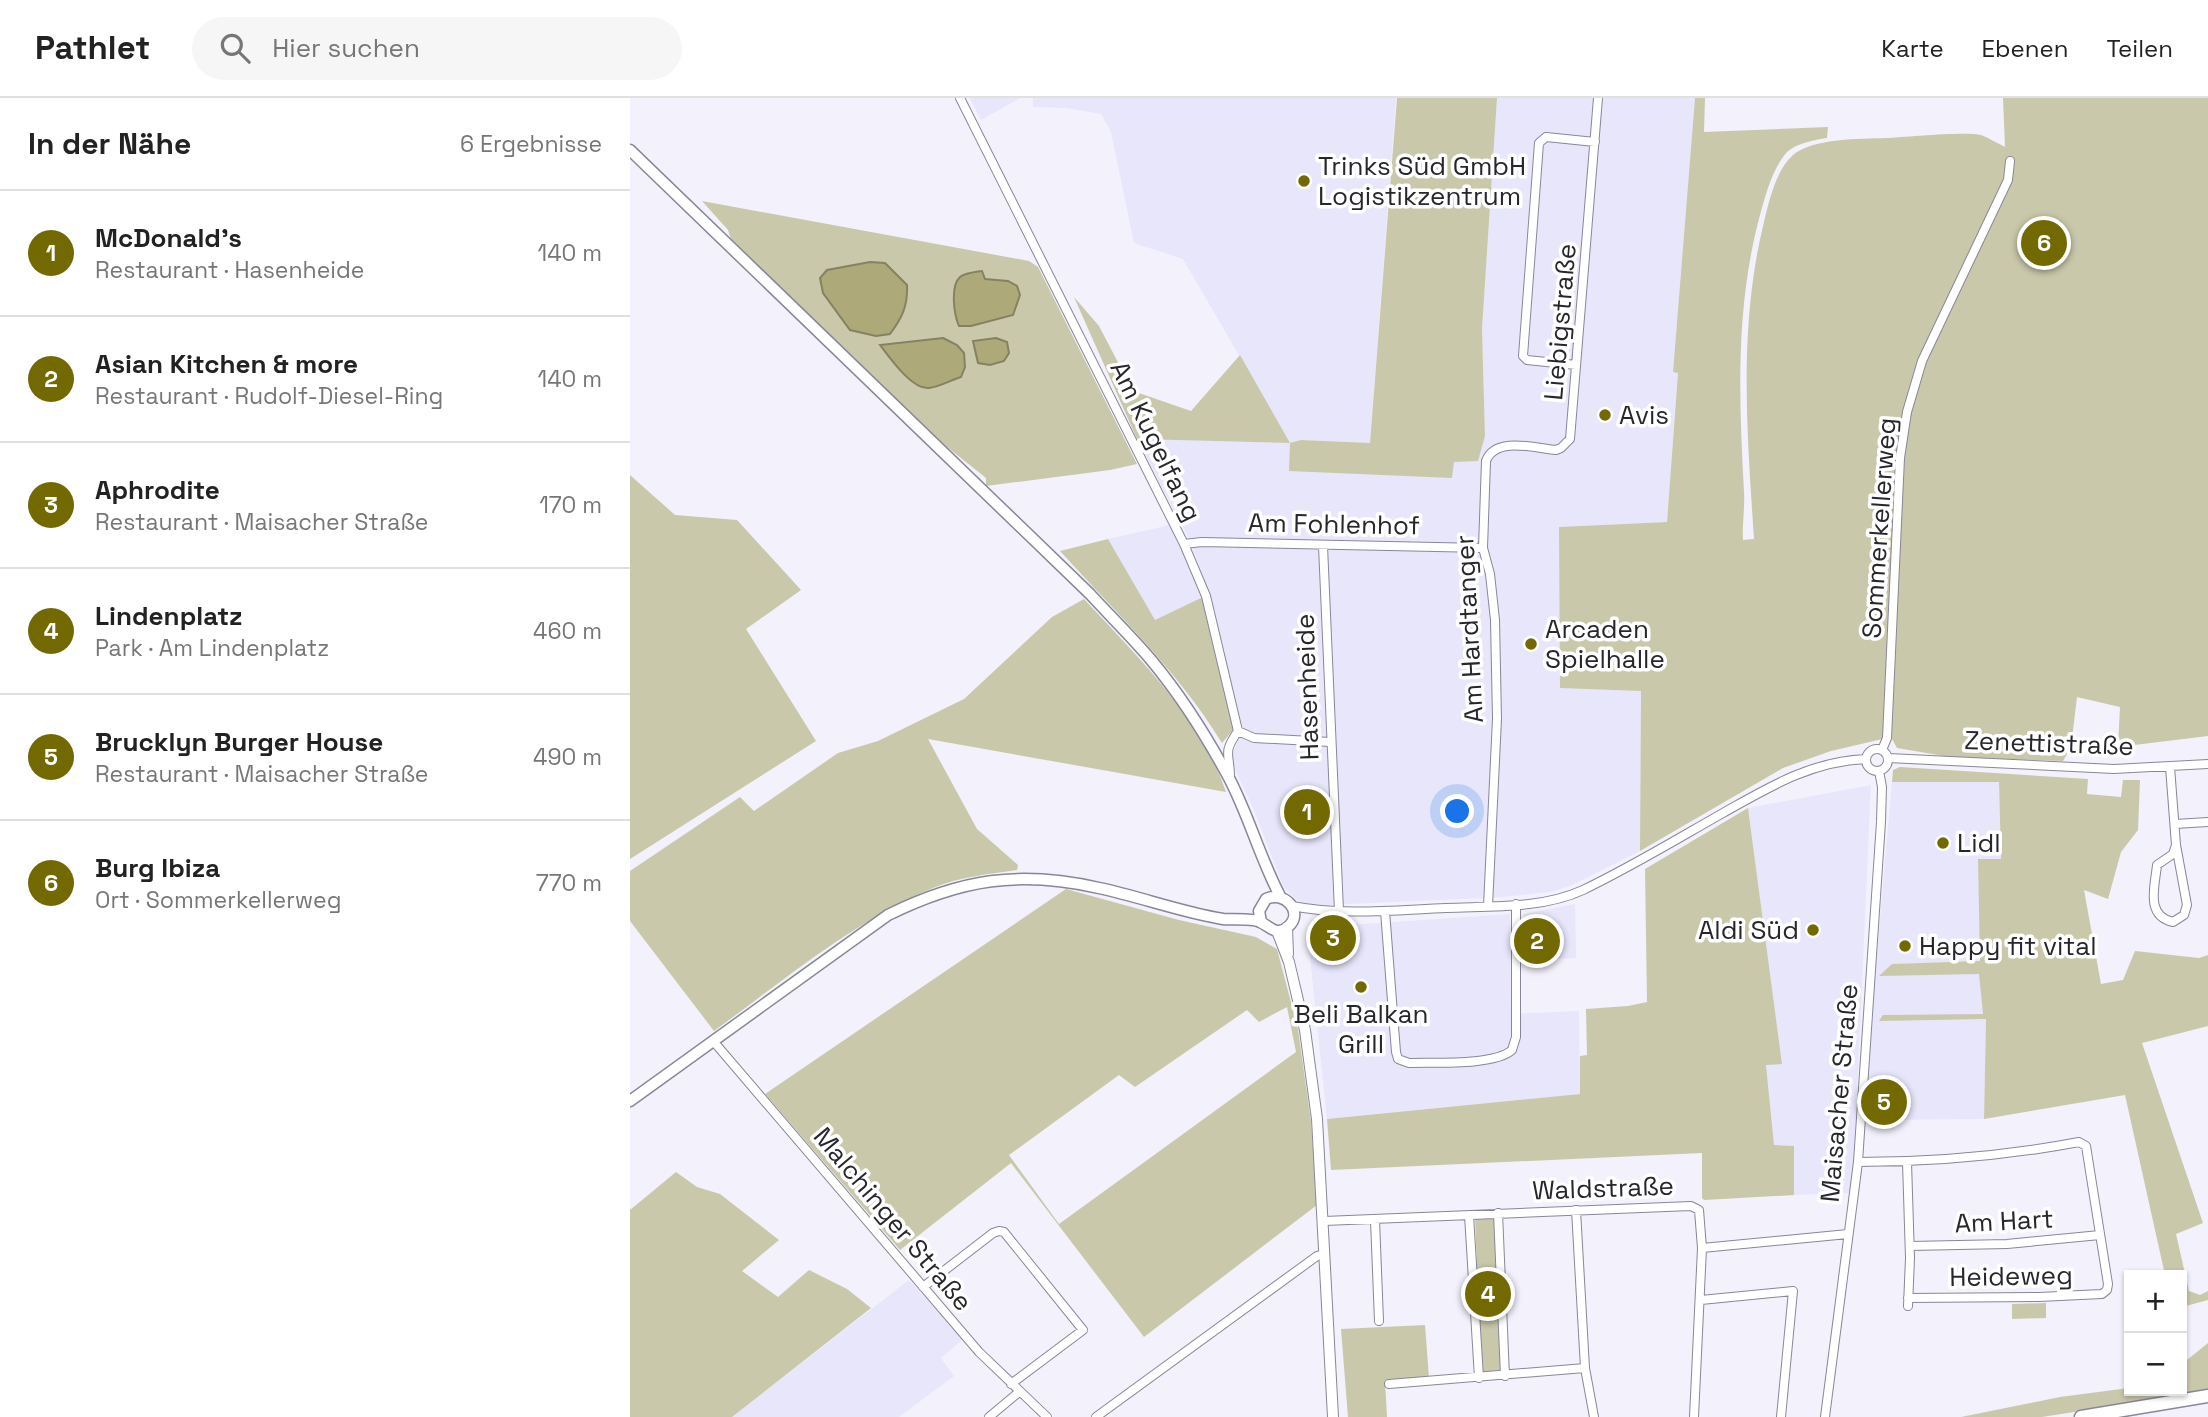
<!DOCTYPE html>
<html lang="de">
<head>
<meta charset="utf-8">
<style>
	body { margin:0; font-family:"Space Grotesk",sans-serif; background:#f6f6f6; color:#222 }
	.controls { position:absolute; right:21px; bottom:21px; display:grid; overflow:hidden; border-radius:0px; box-shadow:0 2px 5px #0004 }
	.controls button { width:63px; height:63px; display:grid; place-items:center; padding:0; border:0; border-bottom:2px solid #e0e0e0; background:#fff; color:#222; font:35px sans-serif }
	.you { position:absolute; left:828px; top:714px; width:24px; height:24px; margin:-18px; border:5px solid #fff; border-radius:50%; background:#1a73e8; box-shadow:0 0 0 10px #1a73e833 }
	.badge { display:grid; place-items:center; width:46px; height:46px; border-radius:50%; background:#726901; color:#fff; font-size:23px; font-weight:700 }
	.pin { position:absolute; translate:-50% -50%; border:4px solid #fff; box-shadow:0 2px 7px #0006 }
	.list { margin:0; padding:0; list-style:none }
	h2 { display:flex; justify-content:space-between; align-items:center; height:91px; margin:0; padding:0 28px; font-size:30px }
	h2 small { font-size:23px; font-weight:400; color:#767676 }
	.list li { display:grid; grid-template-columns:46px 1fr auto; gap:21px; align-items:center; box-sizing:border-box; height:126px; padding:0 28px; border-top:2px solid #e0e0e0 }
	.list b { display:block; font-size:26px; white-space:nowrap }
	.list p { margin:0; font-size:23px; white-space:nowrap; color:#767676 }
	.list em { font-size:23px; font-style:normal; color:#767676 }
	.icon { flex:none; width:38px; height:38px; fill:none; stroke:currentColor; stroke-width:2; stroke-linecap:round; stroke-linejoin:round }
	.map { position:relative; flex:none; width:1578px; height:1319px; overflow:hidden }
	header { display:flex; align-items:center; gap:42px; box-sizing:border-box; height:98px; padding:0 35px; background:#fff; border-bottom:2px solid #e0e0e0 }
	header strong { font-size:33px }
	nav { display:flex; gap:38px; margin-inline-start:auto; font-size:24px }
	.search { width:490px; height:63px; background:#f6f6f6; display:flex; align-items:center; gap:18px; box-sizing:border-box; padding:0 24px; border-radius:38px; color:#767676; font-size:26px }
	main { display:flex }
	aside { flex:1; background:#fff }
	.map>svg:first-child { display:block }
</style>
</head>
<body>
<header>
<strong>Pathlet</strong>
<div class="search"><svg class="icon" aria-label="search" viewBox="0 0 24 24"><circle cx="10" cy="10" r="6"/><path d="M15 15l6 6"/></svg>Hier suchen</div>
<nav><a>Karte</a><a>Ebenen</a><a>Teilen</a></nav>
</header>
<main>
<aside>
<h2>In der Nähe<small>6 Ergebnisse</small></h2>
<ul class="list">
<li><span class="badge">1</span><div><b>McDonald's</b><p>Restaurant · Hasenheide</p></div><em>140 m</em></li>
<li><span class="badge">2</span><div><b>Asian Kitchen &amp; more</b><p>Restaurant · Rudolf-Diesel-Ring</p></div><em>140 m</em></li>
<li><span class="badge">3</span><div><b>Aphrodite</b><p>Restaurant · Maisacher Straße</p></div><em>170 m</em></li>
<li><span class="badge">4</span><div><b>Lindenplatz</b><p>Park · Am Lindenplatz</p></div><em>460 m</em></li>
<li><span class="badge">5</span><div><b>Brucklyn Burger House</b><p>Restaurant · Maisacher Straße</p></div><em>490 m</em></li>
<li><span class="badge">6</span><div><b>Burg Ibiza</b><p>Ort · Sommerkellerweg</p></div><em>770 m</em></li>
</ul>
</aside>
<div class="map">
<svg width="1578" height="1319" viewBox="0 0 1578 1319">
	<rect width="100%" height="100%" fill="#f2f1fc"/>
	<path fill="#e8e6fb" d="M340 0H390L351 22Z
		M403 0H766L740 345 672 342 822 380 824 364 855 338 852 231 867 0H1065L1043 274H1048L1037 424 929 429 1011 593 1010 753 940 788 920 794 874 799 674 808 654 790 623 710 601 663 612 631 579 495 559 441 507 341 660 345 553 161 504 145 481 34 471 16 437 10 403 9Z
		M540 427 551 444 573 499 525 523 478 441Z
		M1262 684H1369L1371 761H1349L1356 921 1354 1021 1237 1022 1241 923Z
		M1241 687 1224 1063 1219 1095 1164 1097V1048L1144 1047 1136 966 1152 965 1118 710Z
		M945 806 946 860 892 862 894 816Z
		M880 816 881 916 949 913 950 996 697 1021 677 830Z
		M279 1182 333 1241 311 1260 324 1278 269 1319H102Z"/>
	<path fill="#cac8ab" fill-rule="evenodd" d="M767 0H867L852 231 855 338 848 363 824 364 822 380 659 373 660 345 507 341 444 199 469 228 503 293 561 313 610 257 660 345 671 342 740 345Z
		M1065 0H1075L1074 34 1198 29 1197 40C1184 42 1167 45 1157 54 1142 71 1136 96 1130 117 1105 210 1109 300 1114 394 1115 410 1112 427 1113 442L1124 441C1117 335 1108 229 1134 124 1139 103 1146 72 1163 57 1183 40 1231 41 1256 40 1274 39 1338 33 1351 37 1359 40 1367 45 1375 49L1373 0H1578V638L1488 649 1490 609 1447 599 1441 649 1433 663 1320 659 1267 650 1261 639 1201 653 1153 670 1010 753 1011 593 930 590 929 429 1037 424 1048 275 1043 274Z
		M72 103 399 163 408 169 507 366 480 372 356 388V380L302 337 101 141 98 132Z
		M0 377 45 417 107 422 171 492 116 531 186 643 0 761Z
		M478 441 525 522 573 499 604 631 592 645C548 573 486 515 430 453Z
		M454 501C506 557 571 620 596 694L298 641 347 731 388 767 387 772C359 776 329 779 303 790 224 823 153 883 84 933L0 823V773L110 699 124 713 208 655 248 643 334 601 422 519Z
		M1270 669 1458 681 1457 696 1491 699 1493 682H1510L1508 732 1491 754 1478 801 1454 792 1471 886 1493 882 1505 853 1569 860 1578 857V928L1512 945 1573 1125 1546 1136 1559 1193 1570 1197 1578 1193V1202L1552 1209V1177H1535L1495 997 1354 1021 1356 921 1249 923 1253 917 1353 916 1349 876 1249 878 1262 866 1350 863 1348 761H1371L1369 684H1262L1263 672Z
		M1118 710 1152 966 1136 967 1144 1047 1164 1048V1097L1074 1102 1072 1100V1055L701 1072 697 1021 950 996V958L957 957 956 911 998 908 1017 904 1015 771Z
		M436 791 549 822 626 839 647 851 668 931 681 1024 687 1107 514 1239 381 1065 270 1152 135 996ZM657 909 666 954 429 1126 379 1057 489 977 505 989 617 912 629 924Z
		M46 1074 67 1089 90 1096 149 1142 112 1173 148 1199 179 1172 217 1191 241 1210 102 1319H0V1112Z
		M866 1118 871 1272 851 1274 845 1119Z
		M1416 1205V1220L1382 1221V1206Z
		M795 1227 799 1280 755 1283 757 1319H718L711 1231Z
		M1578 1245V1293L1412 1319H1331L1430 1299 1499 1290V1293H1552V1266Z"/>
	<path fill="#ada979" stroke="#858262" stroke-width="2" d="M240 164 255 165 277 187C278 208 272 220 260 236L246 238 220 232 193 195 190 180 197 172Z
		M352 173 355 181 378 183 387 188 390 197 383 217 341 228H329C324 217 320 188 330 179 335 175 345 174 352 173Z
		M313 240 327 247 334 255 335 269 331 279C321 282 309 289 299 290 282 292 260 260 250 247Z
		M366 240 377 244 379 255 374 263 360 267 348 265 343 243Z"/>
	<g fill="none" stroke-linecap="round" stroke-linejoin="round">
		<g stroke="#888798" stroke-width="10">
			<path id="minor" d="M330 0 554 446 576 498 608 633 624 640 700 644
				M946 267 897 262 893 258 909 45 916 39 965 44
				M554 446 572 444 853 450
				M693 448 709 813
				M1236 662a11 11 0 1 1 22 0a11 11 0 1 1-22 0Z
				M1252 652 1257 640 1270 360 1277 314 1292 263 1378 82 1380 63
				M1258 660 1484 671 1578 666
				M1540 669 1546 747 1557 807 1554 817 1543 824C1515 818 1525 788 1527 767L1543 756 1546 747
				M600 679C600 655 592 656 608 633
				M1545 726 1578 724
				M662 808C712 818 766 812 816 810 860 808 912 811 953 792 1001 769 1047 741 1093 715 1139 689 1182 663 1236 661
				M858 808 867 621 865 522 860 476 853 450 856 363C865 338 905 350 926 352L931 350 940 341 968 0
				M755 813 766 954 768 961 779 965C804 964 864 968 882 952L886 939V806
				M84 944 349 1254 417 1319
				M1228 1064C1303 1064 1375 1058 1449 1044L1456 1048 1478 1186 1477 1192 1472 1196 1409 1199 1278 1200
				M1277 1064 1280 1160 1278 1208
				M946 1112 955 1270 964 1319
				M868 1115 875 1278
				M839 1117 849 1280
				M745 1122 749 1223
				M694 1123 1061 1108 1069 1112 1072 1150 1218 1136
				M1280 1148 1377 1146 1470 1137
				M293 1189 363 1135 369 1133 374 1134 453 1232 381 1286
				M1071 1202 1163 1193 1151 1319
				M759 1286 955 1270
				M359 1319 389 1294
				M466 1319 687 1158 694 1156
				M1064 1319 1072 1150
				M1195 1319 1228 1064 1251 724 1252 689 1249 673"/>
		</g>
		<g stroke="#888798" stroke-width="12">
			<path id="tertiary" d="M657 829 658 856
				M647 833 659 864 675 932 687 1021 703 1319"/>
		</g>
		<g stroke="#888798" stroke-width="13">
			<path id="secondary" d="M0 52 460 496C480 518 503 540 522 563 551 598 577 639 599 680 619 718 630 760 650 798
				M0 1003 258 817C331 781 389 772 469 790 511 799 551 814 593 821 602 822 623 820 630 824 640 828 646 839 658 829 675 814 654 792 636 801L629 813 631 824"/>
		</g>
		<g stroke="#888798" stroke-width="15">
			<path id="trunk" d="M1451 1319 1578 1298"/>
		</g>
		<use href="#minor" stroke="#fff" stroke-width="8"/>
		<use href="#tertiary" stroke="#fff" stroke-width="10"/>
		<use href="#secondary" stroke="#fff" stroke-width="10"/>
		<use href="#trunk" stroke="#fff" stroke-width="12"/>
	</g>
	<g fill="#726901" stroke="#fff" stroke-width="2.5">
		<circle cx="674" cy="83" r="7"/>
		<circle cx="975" cy="317" r="7"/>
		<circle cx="901" cy="546" r="7"/>
		<circle cx="1313" cy="745" r="7"/>
		<circle cx="1183" cy="832" r="7"/>
		<circle cx="1275" cy="848" r="7"/>
		<circle cx="731" cy="889" r="7"/>
	</g>
	<g text-anchor="middle" stroke-width="7" stroke-linejoin="round" paint-order="stroke">
		<g font-size="26" fill="#27262d" stroke="#fff" text-anchor="start">
			<text x="688" y="77">Trinks Süd GmbH<tspan x="688" dy="30">Logistikzentrum</tspan></text>
			<text x="989" y="326">Avis</text>
			<text x="915" y="540">Arcaden<tspan x="915" dy="30">Spielhalle</tspan></text>
			<text x="1327" y="754">Lidl</text>
			<text x="1169" y="841" text-anchor="end">Aldi Süd</text>
			<text x="1289" y="857">Happy fit vital</text>
			<text x="731" y="925" text-anchor="middle">Beli Balkan<tspan x="731" dy="30">Grill</tspan></text>
		</g>
		<g font-size="26" fill="#27262d" stroke="#fff">
			<text transform="translate(930 224) rotate(-85)" y="9">Liebigstraße</text>
			<text transform="translate(526 343) rotate(64)" y="9">Am Kugelfang</text>
			<text transform="translate(704 426) rotate(1)" y="9">Am Fohlenhof</text>
			<text transform="translate(1249 430) rotate(-86)" y="9">Sommerkellerweg</text>
			<text transform="translate(839 531) rotate(-93)" y="9">Am Hardtanger</text>
			<text transform="translate(677 589) rotate(-92)" y="9">Hasenheide</text>
			<text transform="translate(1419 645) rotate(2)" y="9">Zenettistraße</text>
			<text transform="translate(1209 995) rotate(-85)" y="9">Maisacher Straße</text>
			<text transform="translate(973 1090) rotate(-2)" y="9">Waldstraße</text>
			<text transform="translate(263 1121) rotate(50)" y="9">Malchinger Straße</text>
			<text transform="translate(1374 1123) rotate(-3)" y="9">Am Hart</text>
			<text transform="translate(1381 1178) rotate(-1)" y="9">Heideweg</text>
		</g>
	</g>
</svg>
<div class="controls">
<button>+</button>
<button>−</button>
</div>
<div class="you"></div>
<div class="pin badge" style="left:677px;top:714px">1</div>
<div class="pin badge" style="left:907px;top:843px">2</div>
<div class="pin badge" style="left:703px;top:840px">3</div>
<div class="pin badge" style="left:858px;top:1196px">4</div>
<div class="pin badge" style="left:1254px;top:1004px">5</div>
<div class="pin badge" style="left:1414px;top:145px">6</div>
</div>
</main>
</body>
</html>
